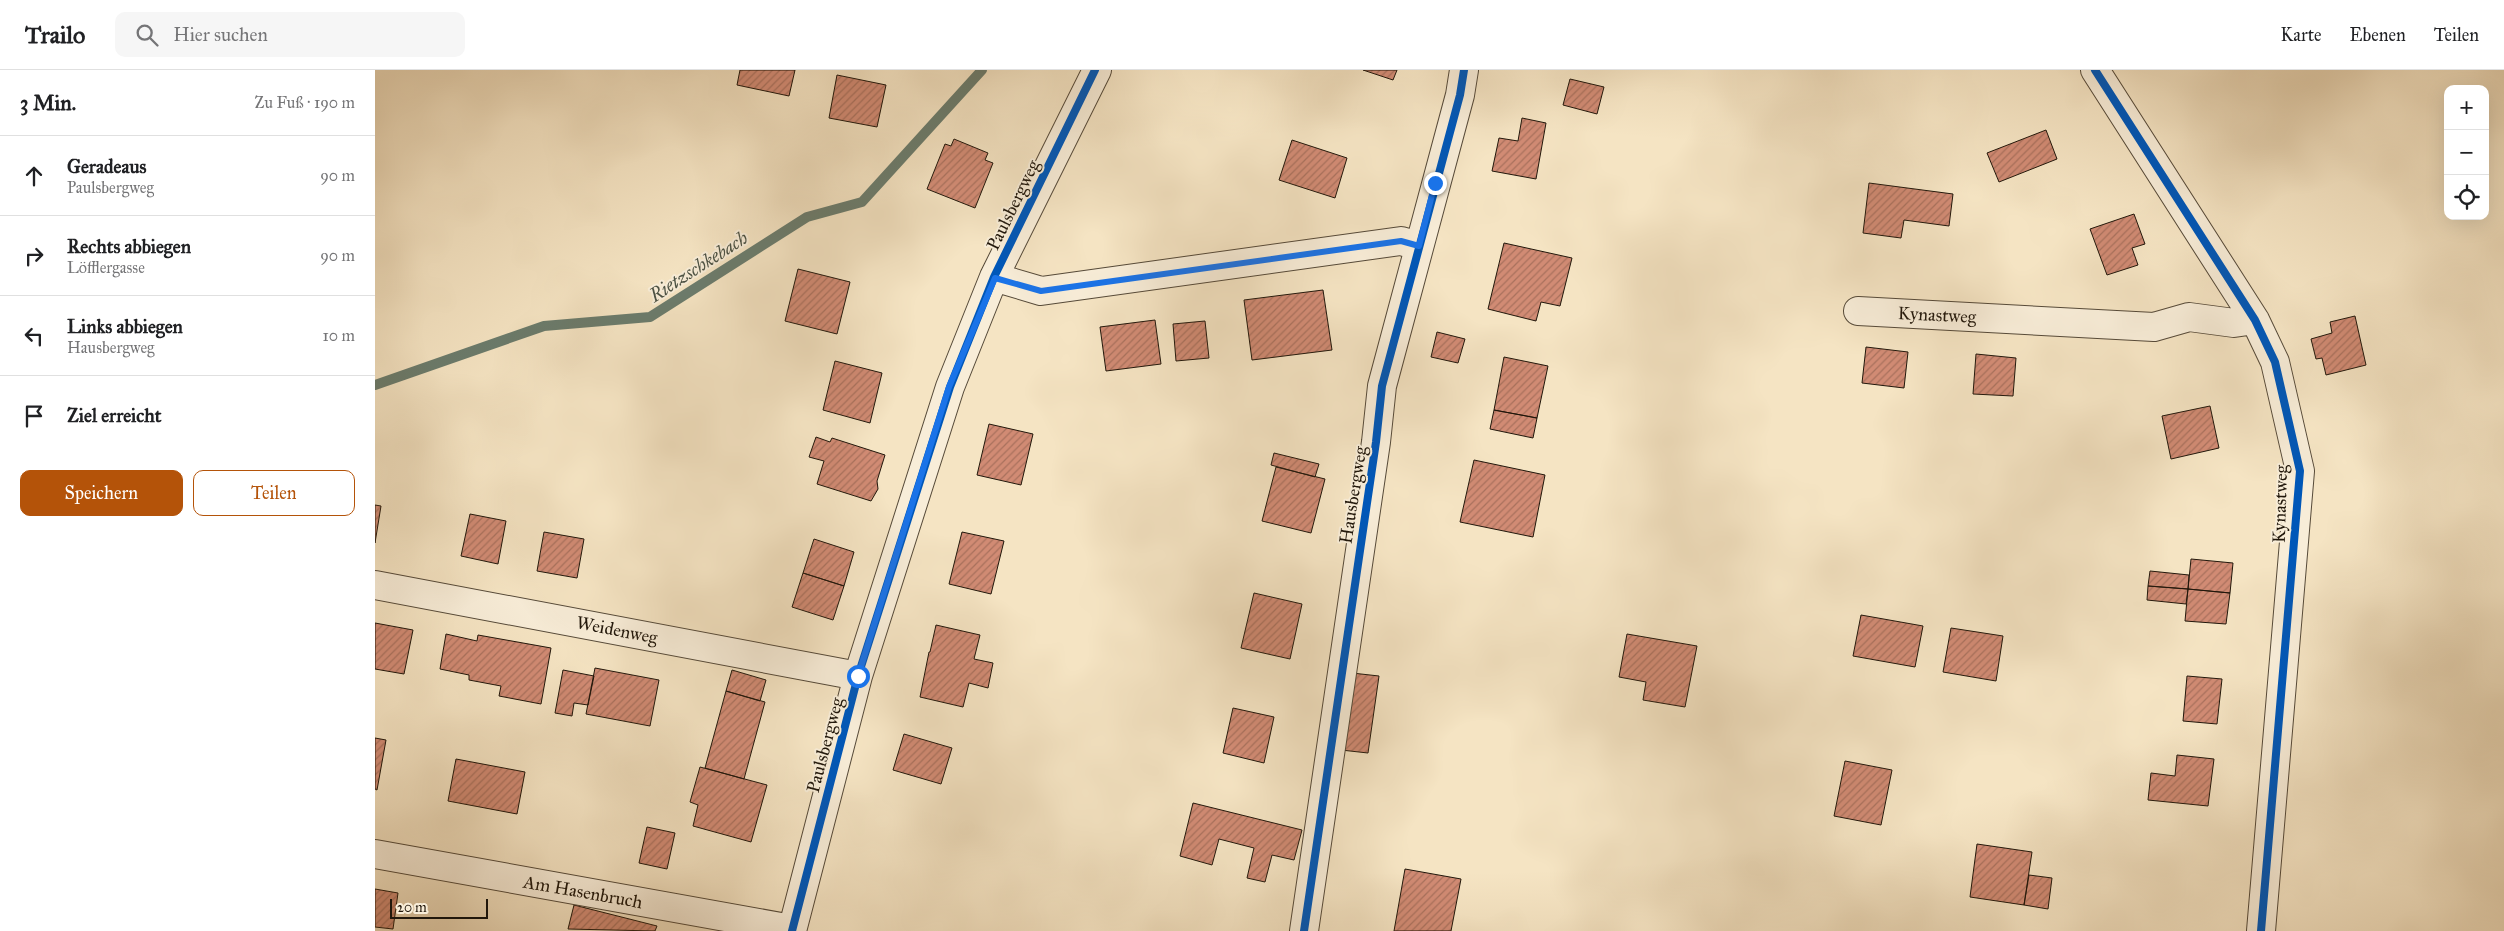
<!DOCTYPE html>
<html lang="de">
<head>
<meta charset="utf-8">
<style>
	body { margin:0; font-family:"IM FELL Great Primer",serif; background:#f6f6f6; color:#202124 }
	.controls { position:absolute; right:15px; top:15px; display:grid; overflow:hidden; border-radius:10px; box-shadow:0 5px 20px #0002 }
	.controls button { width:45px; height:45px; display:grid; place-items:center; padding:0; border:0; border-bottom:1px solid #e0e0e0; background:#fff; color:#202124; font:25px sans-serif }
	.scale { position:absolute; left:15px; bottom:12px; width:98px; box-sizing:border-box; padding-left:5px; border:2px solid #21170b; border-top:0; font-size:14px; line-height:18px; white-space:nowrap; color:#21170b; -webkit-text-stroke:4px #f8edd8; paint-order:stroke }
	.stop { position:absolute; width:15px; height:15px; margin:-11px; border:4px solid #1a73e8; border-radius:50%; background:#fff }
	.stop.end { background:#1a73e8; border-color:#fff; box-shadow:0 1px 5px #0008 }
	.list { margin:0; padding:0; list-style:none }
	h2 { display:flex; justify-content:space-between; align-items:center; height:65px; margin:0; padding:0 20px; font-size:21px }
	h2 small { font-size:16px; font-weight:400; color:#757577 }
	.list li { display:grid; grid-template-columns:32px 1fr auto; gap:15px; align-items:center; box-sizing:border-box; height:80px; padding:0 20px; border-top:1px solid #e0e0e0 }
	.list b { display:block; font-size:19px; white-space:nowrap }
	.list p { margin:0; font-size:16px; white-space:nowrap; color:#757577 }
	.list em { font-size:16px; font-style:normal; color:#757577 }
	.actions { display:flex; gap:10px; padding:15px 20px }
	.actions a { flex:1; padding:11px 0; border:1px solid #b45309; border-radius:10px; text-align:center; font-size:18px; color:#b45309 }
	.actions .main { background:#b45309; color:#fff }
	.icon { flex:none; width:28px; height:28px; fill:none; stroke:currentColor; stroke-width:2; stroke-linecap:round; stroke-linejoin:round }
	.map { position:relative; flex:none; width:2129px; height:861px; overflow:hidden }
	header { display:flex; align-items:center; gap:30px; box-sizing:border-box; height:70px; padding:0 25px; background:#fff; border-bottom:1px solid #e0e0e0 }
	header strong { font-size:24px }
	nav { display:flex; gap:28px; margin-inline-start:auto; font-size:18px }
	.search { width:350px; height:45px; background:#f6f6f6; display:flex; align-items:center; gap:12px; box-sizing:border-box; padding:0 18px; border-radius:10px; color:#757577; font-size:19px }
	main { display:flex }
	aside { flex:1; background:#fff }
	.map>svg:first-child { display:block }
</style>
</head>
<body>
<header>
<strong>Trailo</strong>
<div class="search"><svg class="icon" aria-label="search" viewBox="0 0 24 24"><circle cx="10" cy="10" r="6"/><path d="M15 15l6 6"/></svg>Hier suchen</div>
<nav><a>Karte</a><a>Ebenen</a><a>Teilen</a></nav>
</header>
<main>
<aside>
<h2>3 Min.<small>Zu Fuß · 190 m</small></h2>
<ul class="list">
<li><svg class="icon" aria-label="ahead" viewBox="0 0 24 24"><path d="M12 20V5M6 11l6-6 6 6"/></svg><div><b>Geradeaus</b><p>Paulsbergweg</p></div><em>90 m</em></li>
<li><svg class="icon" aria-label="right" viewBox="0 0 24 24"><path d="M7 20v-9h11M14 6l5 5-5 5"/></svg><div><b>Rechts abbiegen</b><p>Löfflergasse</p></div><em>90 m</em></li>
<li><svg class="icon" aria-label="left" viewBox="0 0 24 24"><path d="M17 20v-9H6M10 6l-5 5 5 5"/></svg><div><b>Links abbiegen</b><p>Hausbergweg</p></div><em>10 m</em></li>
<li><svg class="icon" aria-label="arrive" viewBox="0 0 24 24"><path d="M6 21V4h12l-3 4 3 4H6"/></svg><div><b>Ziel erreicht</b></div></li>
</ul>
<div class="actions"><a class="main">Speichern</a><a>Teilen</a></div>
</aside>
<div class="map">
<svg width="2129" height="861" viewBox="0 0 2129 861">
	<defs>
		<pattern id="building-hatch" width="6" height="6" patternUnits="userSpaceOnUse" patternTransform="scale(1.25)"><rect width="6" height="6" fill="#d18b74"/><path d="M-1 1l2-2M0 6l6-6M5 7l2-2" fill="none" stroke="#a9715d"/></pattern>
	</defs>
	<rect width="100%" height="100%" fill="#f5e4c3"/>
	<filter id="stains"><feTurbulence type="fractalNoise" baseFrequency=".004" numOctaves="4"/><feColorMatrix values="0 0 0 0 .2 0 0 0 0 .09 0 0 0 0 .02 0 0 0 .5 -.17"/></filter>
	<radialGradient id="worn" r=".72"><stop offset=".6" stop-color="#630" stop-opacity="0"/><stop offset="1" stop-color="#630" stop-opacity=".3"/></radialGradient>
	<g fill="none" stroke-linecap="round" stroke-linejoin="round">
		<path stroke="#6b7c6d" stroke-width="10" d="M0 315 169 256 275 247 432 147 487 132 607 0"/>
	</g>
	<path fill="url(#building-hatch)" stroke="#21170b" d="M365 0H420L414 26 362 15Z
		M988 0H1022L1018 10Z
		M462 5 511 15 502 57 454 48Z
		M1195 9 1229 17 1222 44 1188 35Z
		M1147 48 1171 53 1161 109 1117 101 1124 68 1143 71Z
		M1671 60 1682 89 1624 112 1612 83Z
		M579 69 613 83 610 90 618 93 600 138 552 119 570 74 576 76Z
		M917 70 972 88 960 128 904 110Z
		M1494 113 1578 124 1574 156 1529 150 1526 168 1488 163Z
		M1759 144 1770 174 1757 178 1763 195 1732 205 1715 159Z
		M1129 173 1197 188 1185 236 1166 232 1161 251 1113 239Z
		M423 199 475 212 462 264 410 251Z
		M948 220 957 280 877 290 869 230Z
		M1980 246 1991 295 1951 305 1947 288 1941 289 1936 269 1957 263 1955 252Z
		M780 250 786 294 731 301 725 257Z
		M830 251 834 288 801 291 798 254Z
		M1062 262 1090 269 1083 293 1056 287Z
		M1491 277 1533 282 1529 318 1487 313Z
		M1601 284 1641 288 1638 326 1598 324Z
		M1129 287 1173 296 1162 348 1119 340Z
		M460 291 507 303 495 353 448 340Z
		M1835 336 1844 378 1796 389 1787 346Z
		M1119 340 1162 348 1158 368 1115 359Z
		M614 354 658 364 646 415 602 405Z
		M441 367 455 372 457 368 510 385 502 411 503 419 496 431 442 414 449 391 434 387Z
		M899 383 944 394 940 407 896 395Z
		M1099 390 1170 405 1158 467 1085 452Z
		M901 397 950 409 936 463 887 451Z
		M0 435 6 436 0 473Z
		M95 444 131 451 123 494 86 486Z
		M169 462 209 469 202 508 162 501Z
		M587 462 629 471 616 524 574 514Z
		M439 469 479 482 469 516 428 503Z
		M1816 489 1858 493 1855 523 1813 519Z
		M1775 501 1814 505 1813 519 1773 516Z
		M428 503 469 516 458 550 417 537Z
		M1773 516 1813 519 1811 534 1772 530Z
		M1813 519 1855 523 1851 554 1810 551Z
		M879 523 927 534 915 589 866 578Z
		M1486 545 1548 556 1540 597 1478 586Z
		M0 553 38 560 29 604 0 599Z
		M561 555 605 565 599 589 618 593 613 618 594 613 588 637 545 627 554 582H555Z
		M1576 558 1628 566 1621 611 1568 602Z
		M71 564 102 571 103 565 176 578 166 634 124 626 126 616 94 610V605L65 599Z
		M1252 564 1322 576 1310 637 1268 630 1271 612 1244 607Z
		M220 598 284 610 275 656 211 644Z
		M188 600 219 606 213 635 199 633 197 646 180 643Z
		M357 600 391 610 385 631 351 621Z
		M977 603 1004 606 993 683 966 680Z
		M1812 606 1847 609 1842 654 1808 651Z
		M351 621 390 632 369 709 330 698Z
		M858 638 899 647 889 693 848 683Z
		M529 664 577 678 566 714 518 700Z
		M0 668 11 670 2 720 0 719Z
		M1802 685 1839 689 1833 736 1773 730 1776 703 1800 706Z
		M81 689 150 702 142 744 73 731Z
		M1470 691 1517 700 1506 755 1459 746Z
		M325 697 392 715 376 772 318 756 323 735 315 732Z
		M818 733 927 760 919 790 897 785 890 812 872 808 879 778 844 769 837 795 805 786Z
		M272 757 300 763 292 799 264 793Z
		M1602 774 1657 782 1649 835 1595 827Z
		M1030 799 1086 809 1076 861H1019Z
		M1654 805 1677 808 1673 839 1649 835Z
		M0 819 23 823 18 859 0 857Z
		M199 835 282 856 280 861 193 859Z"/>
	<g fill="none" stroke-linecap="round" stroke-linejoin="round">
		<g stroke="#564a39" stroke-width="30">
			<path id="minor" d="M1720 0 1880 250 1900 292 1925 401 1886 861
				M619 207 666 221 1026 171 1044 176
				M1483 241 1779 257 1814 247 1859 253 1880 250
				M0 515 483 606
				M0 784 417 859
				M417 861 483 606 575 317 619 207 722 0
				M929 861 1001 372 1007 316 1085 25 1089 0"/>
		</g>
		<use href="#minor" stroke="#f8edd8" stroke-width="28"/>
		<g stroke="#f8edd8" stroke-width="11">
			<path id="cycleway" d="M1720 0 1880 250 1900 292 1925 401 1886 861
				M417 861 483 606 575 317 619 207 720 0
				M929 861 1001 372 1007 316 1085 25 1089 0"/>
		</g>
		<use href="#cycleway" stroke="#0057b8" stroke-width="8"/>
	</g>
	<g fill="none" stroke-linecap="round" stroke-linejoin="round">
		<path stroke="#1a73e8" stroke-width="6" d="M483 606 574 317 620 208 666 221 1026 171 1044 176 1060 113"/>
	</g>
	<g text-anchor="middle" stroke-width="4" stroke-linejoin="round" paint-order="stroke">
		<g font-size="18" fill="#21170b" stroke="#f8edd8">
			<text transform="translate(638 135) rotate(-64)" y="6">Paulsbergweg</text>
			<text transform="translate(1562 245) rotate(3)" y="6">Kynastweg</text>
			<text transform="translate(978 425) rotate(-81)" y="6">Hausbergweg</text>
			<text transform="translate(1905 434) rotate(-88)" y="6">Kynastweg</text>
			<text transform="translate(242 560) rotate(11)" y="6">Weidenweg</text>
			<text transform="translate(450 675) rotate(-75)" y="6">Paulsbergweg</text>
			<text transform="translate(208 822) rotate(10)" y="6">Am Hasenbruch</text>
		</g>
		<g font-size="19" font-style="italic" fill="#4c5244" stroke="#f8edd8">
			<text transform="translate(323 196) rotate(-33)" y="7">Rietzschkebach</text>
		</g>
	</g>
	<rect width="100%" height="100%" filter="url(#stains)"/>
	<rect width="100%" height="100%" fill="url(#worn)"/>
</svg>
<div class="controls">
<button>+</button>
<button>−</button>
<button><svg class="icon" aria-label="locate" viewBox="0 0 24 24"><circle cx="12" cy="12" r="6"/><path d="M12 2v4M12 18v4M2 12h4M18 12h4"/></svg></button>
</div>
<div class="scale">20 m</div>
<div class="stop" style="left:483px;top:606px"></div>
<div class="stop end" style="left:1060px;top:113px"></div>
</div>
</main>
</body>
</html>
